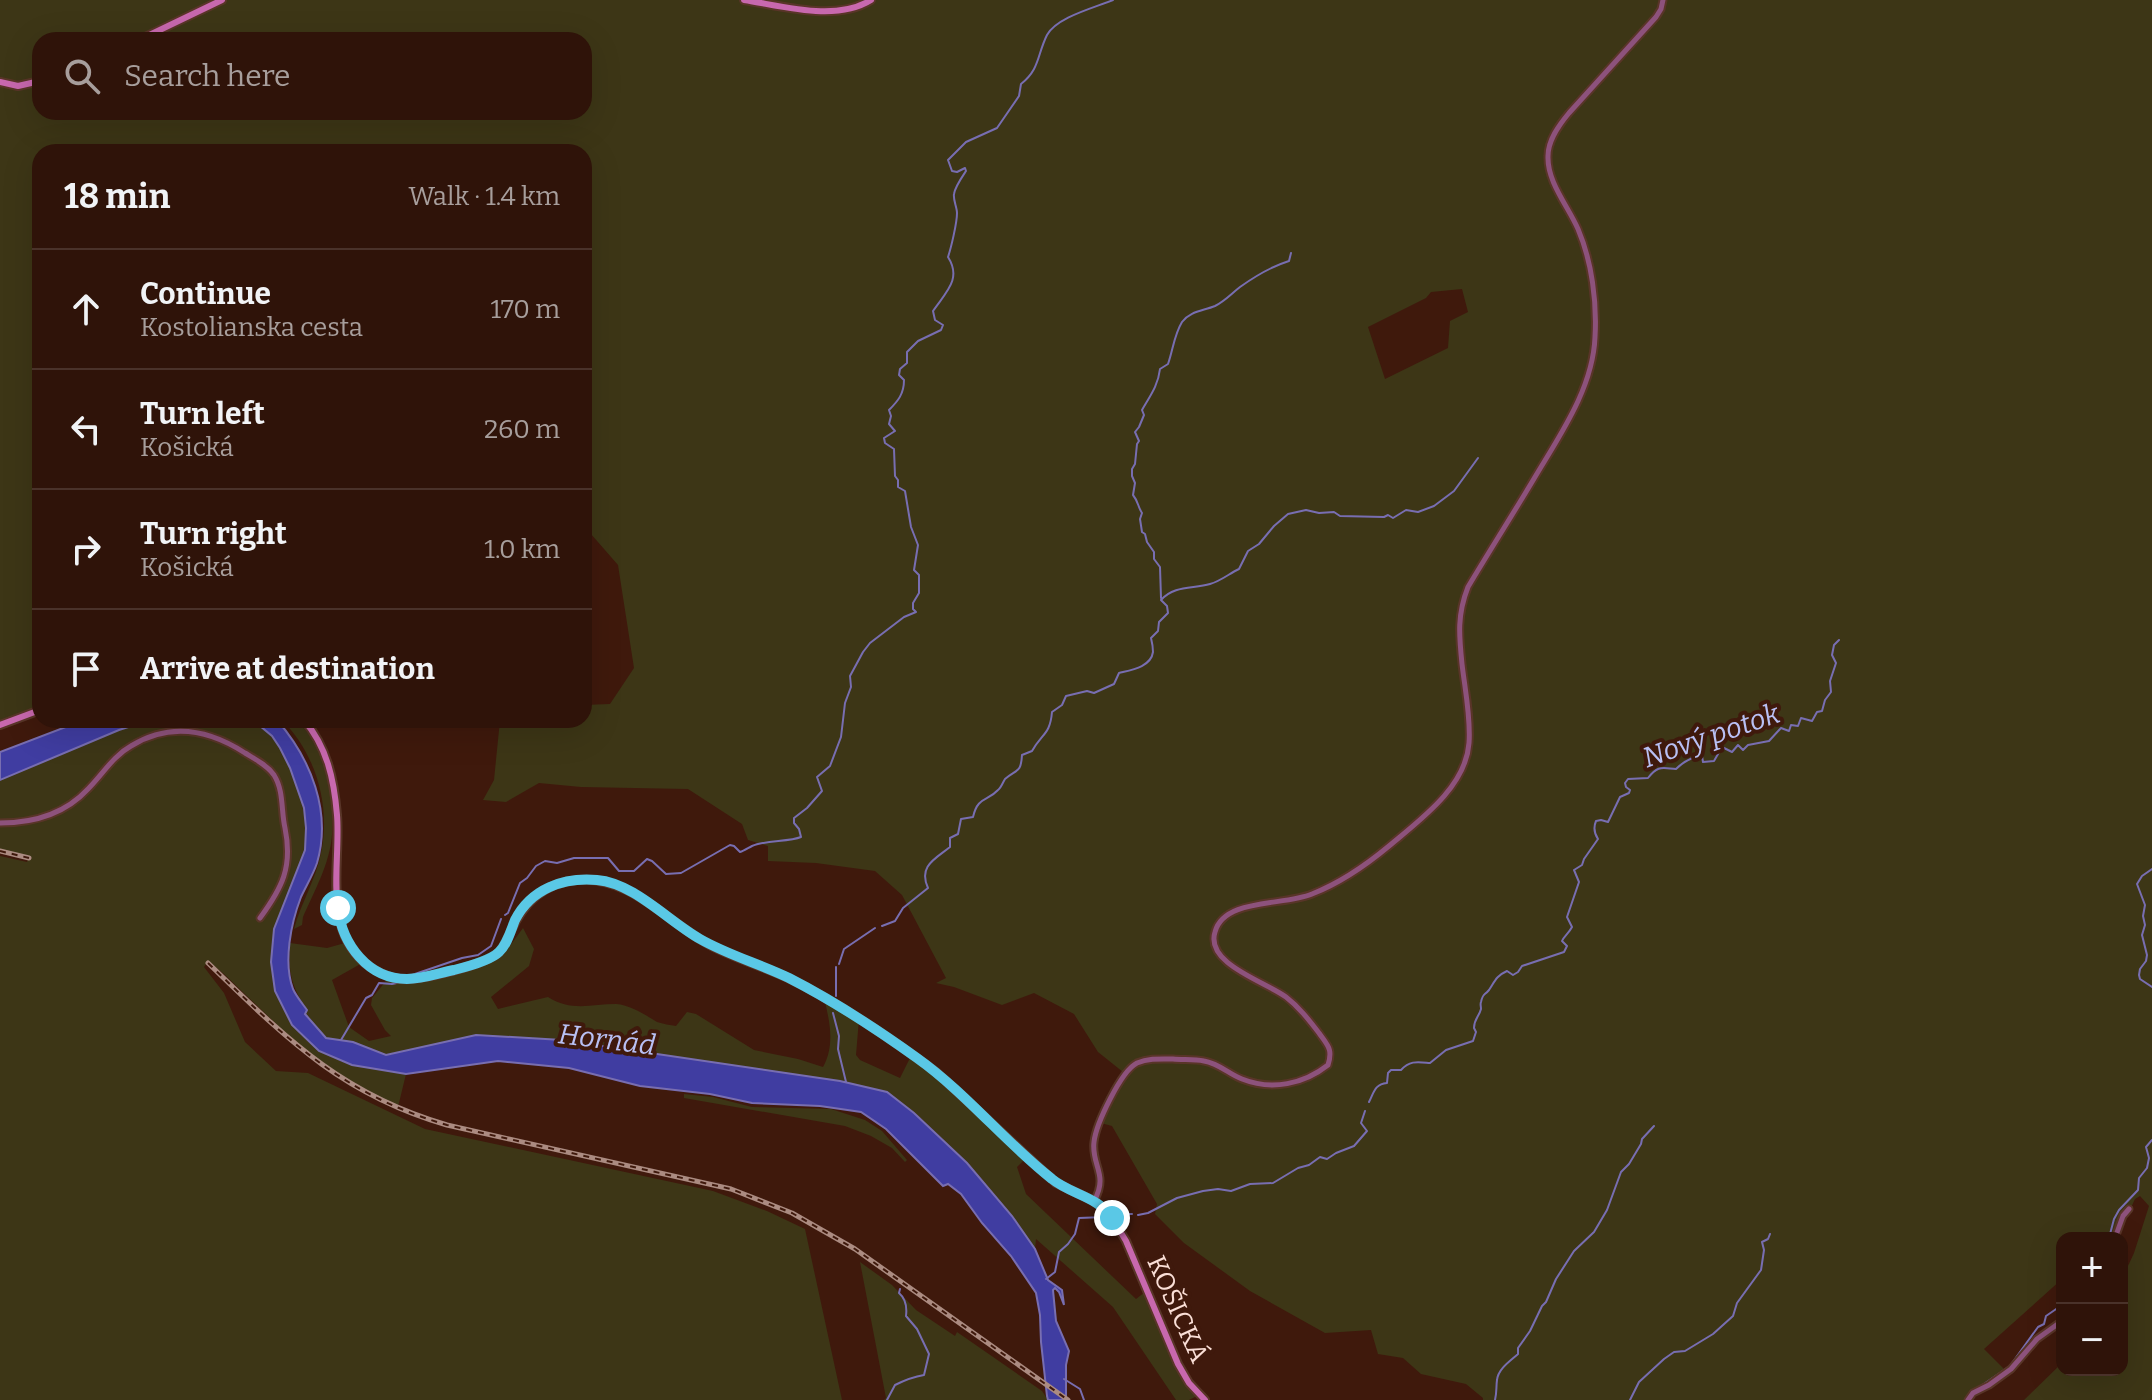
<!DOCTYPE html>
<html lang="en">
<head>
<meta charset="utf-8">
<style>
	body { margin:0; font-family:Bitter,serif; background:#371c12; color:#f1f3f6 }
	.controls { position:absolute; right:24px; bottom:24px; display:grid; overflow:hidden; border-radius:16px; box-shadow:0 8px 32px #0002 }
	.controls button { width:72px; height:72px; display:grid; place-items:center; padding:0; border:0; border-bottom:2px solid #4a322a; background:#2f1309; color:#f1f3f6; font:40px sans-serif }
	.stop { position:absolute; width:24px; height:24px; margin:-18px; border:6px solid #5ac8e6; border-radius:50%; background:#fff }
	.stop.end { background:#5ac8e6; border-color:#fff; box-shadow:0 2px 8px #0008 }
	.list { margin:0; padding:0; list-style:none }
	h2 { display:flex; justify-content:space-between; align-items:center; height:104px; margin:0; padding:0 32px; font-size:34px }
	h2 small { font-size:26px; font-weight:400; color:#a79e9c }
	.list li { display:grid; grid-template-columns:52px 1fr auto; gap:24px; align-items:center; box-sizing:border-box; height:120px; padding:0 32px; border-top:2px solid #4a322a }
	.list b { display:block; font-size:30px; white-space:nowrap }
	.list p { margin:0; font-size:26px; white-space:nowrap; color:#a79e9c }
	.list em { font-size:26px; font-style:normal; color:#a79e9c }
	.icon { flex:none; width:44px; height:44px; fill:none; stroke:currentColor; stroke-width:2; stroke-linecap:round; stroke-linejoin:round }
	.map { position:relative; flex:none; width:2152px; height:1400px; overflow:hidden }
	.search { position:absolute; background:#2f1309; box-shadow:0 8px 32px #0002; left:32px; top:32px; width:560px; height:88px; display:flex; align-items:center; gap:20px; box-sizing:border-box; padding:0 28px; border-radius:24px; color:#a79e9c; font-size:30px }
	.panel { position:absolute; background:#2f1309; box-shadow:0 8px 32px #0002; left:32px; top:144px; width:560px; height:584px; border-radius:24px }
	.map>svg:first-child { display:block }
</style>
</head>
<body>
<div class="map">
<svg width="2152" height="1400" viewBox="0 0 2152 1400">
	<rect width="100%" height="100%" fill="#3f190c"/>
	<path fill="#3d3616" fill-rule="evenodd" d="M0 0H2152V1400H2024L2062 1363V1370H2122V1279L2134 1253 2149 1206 2140 1196 2135 1199 2117 1238H2062V1279L1984 1349 2008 1373 1969 1395 1967 1400H1483V1398L1466 1384 1421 1374 1403 1358 1378 1354 1371 1330 1325 1333 1250 1291 1184 1243 1155 1214 1157 1204 1112 1126 1101 1123 1123 1072 1098 1052 1074 1014 1034 993 1002 1005 954 987 936 983 946 978 902 895 875 871 816 863 768 861V846L748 840 742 824 688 789 581 787 539 783 506 802 483 800 494 780 500 720H584V705L610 704 634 668 618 565 584 526V152H40V713L0 726ZM40 40H584V112H40ZM1462 289 1468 312 1450 321 1448 348 1385 379 1368 327 1426 298 1431 292Z
		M150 720C166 720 246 717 255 722 280 734 298 781 303 807 306 821 306 835 305 850L275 991 352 1065 406 1074 398 1107 351 1084 294 1041 224 974 208 961 204 967 224 993 245 1042 276 1071 308 1073 425 1129 713 1191 767 1211 805 1229 842 1400H0V856L27 862 29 857 0 850V780L119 730Z
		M282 720H295C327 745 335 796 332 835 330 863 314 892 303 917L302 925 294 929C301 903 316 879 321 853 331 806 316 754 282 720Z
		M523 928 534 949 529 966 491 997 498 1009 548 997C571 1012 592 1004 616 1004 631 1005 645 1015 657 1022 663 1024 670 1025 676 1026L687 1012 696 1014 754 1050 798 1059 823 1067C835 1045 830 1022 824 998L859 1019 856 1055 860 1060 900 1078 912 1054 1027 1157 1017 1167 1026 1194 1136 1299 1145 1292 1162 1328 1193 1384 1199 1390 1197 1396 1189 1400H1176L1113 1307 1036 1239 1035 1249 1012 1216 967 1163 914 1113 887 1092 840 1081 562 1040 476 1035 386 1055 353 1042 326 1038 305 1014 306 1009C291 985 288 972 290 943L327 948 345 943 364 962 332 980 349 1027 369 1041 391 1036 385 1030 371 1005 372 998 386 981 397 975 450 971 484 963 504 954Z
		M684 1094 713 1097 752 1107 831 1109 865 1120 882 1131 907 1160 905 1162 892 1148 871 1136 845 1126 684 1098Z
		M860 1262 892 1285 916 1310 955 1336 957 1332 1042 1391 1048 1400H884L886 1398Z"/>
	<path fill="#403da1" stroke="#786eb1" stroke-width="2" d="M84 720H150L119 730 0 780V752Z
		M253 720H277C311 759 332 812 317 863 313 875 306 886 301 897 291 923 283 962 293 989 296 996 302 1003 307 1010L305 1014 326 1038 353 1042 386 1055 476 1035 562 1040 840 1081 887 1092 914 1113 967 1163 1012 1216 1035 1249 1048 1280 1062 1290 1064 1305 1059 1292 1055 1288 1053 1290 1056 1321 1069 1351 1066 1365V1400H1048L1047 1396 1041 1342 1040 1315 1036 1293 1011 1256 982 1223 961 1194 948 1184 943 1186 886 1129 861 1112 820 1106 752 1103 710 1094 640 1086 569 1068 498 1061 406 1074 352 1065 319 1051 292 1025 275 991 271 962 274 929 305 850 306 828 304 808 290 768 280 748 272 736Z"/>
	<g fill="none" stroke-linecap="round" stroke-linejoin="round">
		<path stroke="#786eb1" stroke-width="2" d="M1161 598 1160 567 1154 559V552L1147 542 1145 534 1142 532 1140 519 1142 513C1138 507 1138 501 1133 495L1135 483 1132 476V469L1135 464 1137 444 1139 441 1135 432 1139 427 1144 415 1142 410C1150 396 1158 386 1160 369L1168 364C1173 350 1174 335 1182 322 1190 311 1203 311 1215 306 1225 301 1231 294 1240 287 1254 277 1273 266 1289 261L1291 253
			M2152 869 2142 876 2137 884 2145 905 2143 916 2145 925 2142 935 2147 955 2146 961 2140 969 2139 975 2140 979 2152 987
			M505 915 508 913 520 883 527 878 536 866 545 861 557 863 574 858H608L619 871H634L647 859 652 861 666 874 681 873 730 845 734 846 740 852C744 851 748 848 752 846 765 840 789 842 801 837L799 829 794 823V818L807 808 822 791 817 777 830 766 841 737 845 703 851 687 850 676 863 652 870 643 904 617 916 612 913 609V603L919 593V575L914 570 918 545 911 527 905 491 898 487V480L895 476 894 449 885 443 884 438 895 431 889 424 891 416 889 410C898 401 904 394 904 380L899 375 900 369 907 363V352L918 341 941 330 943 325 935 320 933 311C946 292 962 279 948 257 951 248 957 223 957 213 957 207 953 200 954 194 955 187 962 177 966 171L965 168 957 172 952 171 948 160 966 142 997 128 1019 96 1021 84C1040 69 1037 55 1047 35 1057 17 1094 8 1113 0
			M882 926 895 921 903 908 928 888C918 866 935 859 950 847V838L958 834 961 819 973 817C978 796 987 802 998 790 1001 788 1003 782 1005 779 1017 769 1021 773 1022 755L1032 751C1042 733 1050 735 1052 712L1062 705 1066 696 1087 691 1094 693 1114 684 1119 673C1131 670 1151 667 1153 652 1153 647 1152 642 1151 638L1158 631 1159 622 1168 613 1167 606 1161 600C1174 585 1193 589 1210 584 1221 581 1230 573 1239 569L1248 551 1259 544 1274 526 1288 514 1306 510 1319 513 1334 512 1340 516 1384 517 1388 515 1393 518 1406 510 1418 512 1434 506 1454 491 1478 458
			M839 964 844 949 875 928
			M412 975 462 958 478 955 491 946 501 919
			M836 996V967
			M833 1013 839 1036 838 1049 846 1082
			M341 1040 366 998 372 995 379 983 392 984 406 981
			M1369 1102C1374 1092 1375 1084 1387 1083L1388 1073 1391 1070H1401C1410 1060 1418 1062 1430 1063L1446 1050 1473 1041 1476 1032 1474 1028C1474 1019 1479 1017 1481 1009 1481 1006 1480 1004 1481 1002 1483 993 1484 996 1489 990 1495 981 1496 976 1507 971L1513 975 1518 972 1522 966 1564 952 1567 946 1562 941C1564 936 1569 933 1572 927L1567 917 1579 882 1574 870 1582 865 1584 859 1598 839C1594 833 1593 828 1596 821L1601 820 1608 822 1620 797 1629 793 1630 790 1626 787 1625 783 1628 779 1648 778C1658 765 1662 768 1676 769 1683 762 1692 757 1702 756L1703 762 1714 761 1722 747 1732 752 1738 745 1743 750 1748 745 1769 741 1781 728 1789 731 1791 725 1798 726 1801 718 1812 721 1817 712 1822 711 1825 700 1831 692 1830 681 1836 663 1832 655 1834 645 1839 640
			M1120 1214H1132
			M1138 1215 1148 1213 1177 1198 1203 1191 1218 1189 1231 1191 1250 1184 1273 1183 1298 1168 1309 1165 1320 1157 1327 1159 1336 1153 1354 1146 1367 1131 1361 1123 1365 1111
			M2109 1238 2114 1219 2119 1210 2138 1190 2139 1178 2147 1168 2149 1158 2146 1147 2152 1140
			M1046 1279 1055 1272 1059 1252 1068 1244 1075 1234 1079 1218 1105 1217
			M1064 1379 1080 1389 1084 1400
			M1981 1386 2010 1366 2038 1327 2044 1324 2046 1316 2062 1305
			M887 1400 895 1385C905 1380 912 1377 924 1375L929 1354 917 1329 906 1316C907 1308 906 1299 899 1293L900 1289
			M1495 1400C1497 1392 1496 1387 1497 1380 1498 1369 1510 1361 1518 1354V1348L1530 1331 1542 1306 1546 1302 1556 1279 1574 1251 1594 1232 1607 1210 1621 1172 1629 1164 1641 1144 1642 1139 1654 1126
			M1630 1400 1639 1382 1664 1359 1674 1352 1685 1351 1713 1334 1733 1316 1737 1303 1761 1270 1764 1250 1762 1242 1768 1239 1770 1234"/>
		<g stroke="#593528" stroke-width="9">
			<path id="street" d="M0 823C33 823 65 814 88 789 103 774 113 756 131 746 170 722 208 729 245 753 255 759 267 765 274 775 284 791 281 811 285 828 293 867 282 888 260 918
				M1094 1201C1109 1175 1091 1165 1094 1142 1096 1124 1121 1071 1137 1063 1149 1058 1161 1059 1173 1059 1183 1060 1194 1059 1204 1061 1218 1063 1229 1074 1242 1079 1272 1091 1304 1084 1328 1065 1333 1049 1328 1046 1319 1033 1309 1020 1299 1007 1286 997 1266 982 1205 964 1215 932 1224 898 1284 906 1312 894 1340 883 1365 866 1389 846 1420 820 1466 787 1469 743 1471 718 1465 690 1462 664 1459 635 1457 615 1468 587 1490 550 1513 514 1535 477 1560 435 1593 388 1595 337 1597 302 1592 262 1578 229 1568 206 1547 182 1548 156 1548 140 1559 125 1569 113L1656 17 1661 9 1663 0
				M2115 1238 2123 1216 2129 1209
				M1968 1400 1973 1393 1989 1385 2011 1369 2037 1339 2062 1321"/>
		</g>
		<g stroke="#593528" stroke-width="10">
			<path id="secondary" d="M744 0C783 6 836 22 871 0
				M139 40 222 0
				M0 82 18 86 40 81
				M304 720C327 747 334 779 337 815 341 863 322 929 366 964 375 971 387 977 399 979 420 981 481 966 498 953 503 949 507 939 510 933 523 903 543 883 577 880 632 876 664 920 710 945 735 958 762 966 788 978 836 1001 893 1040 936 1072L1056 1183 1094 1201 1109 1213 1126 1241 1178 1364 1189 1383 1205 1400
				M0 725 40 710"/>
		</g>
		<use href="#street" stroke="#8d527c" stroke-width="5"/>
		<use href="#secondary" stroke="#c868ae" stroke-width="6"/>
		<g stroke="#ab8b81" stroke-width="5">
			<path id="rail" d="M0 851 29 858
				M208 963C285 1037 340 1094 447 1125L731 1189 792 1213 855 1249 1068 1400"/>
		</g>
		<use href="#rail" stroke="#3f190c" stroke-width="2" stroke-dasharray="6" stroke-linecap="butt"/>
	</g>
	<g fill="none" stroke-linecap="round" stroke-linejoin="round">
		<path stroke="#5ac8e6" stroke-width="10" d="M338 908C342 944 368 979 407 979 423 979 439 973 454 970 466 967 490 961 499 952 507 945 511 930 515 920 531 889 563 877 597 880 634 883 668 921 700 939 728 955 760 964 789 978 832 1000 878 1030 917 1058 966 1093 1005 1142 1052 1179 1070 1194 1099 1197 1112 1218"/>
	</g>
	<g text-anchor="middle" stroke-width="8" stroke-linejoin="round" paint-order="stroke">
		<g font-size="26" fill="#fadfd7" stroke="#3f190c">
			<text transform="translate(1178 1309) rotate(66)" y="9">KOŠICKÁ</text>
		</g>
		<g font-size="28" font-style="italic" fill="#b9c0f4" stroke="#3f190c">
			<text transform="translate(1711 735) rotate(-19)" y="10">Nový potok</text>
			<text transform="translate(607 1039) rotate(7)" y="10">Hornád</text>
		</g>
	</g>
</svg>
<div class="controls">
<button>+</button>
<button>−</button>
</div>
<div class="stop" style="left:338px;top:908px"></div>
<div class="stop end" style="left:1112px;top:1218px"></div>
<div class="search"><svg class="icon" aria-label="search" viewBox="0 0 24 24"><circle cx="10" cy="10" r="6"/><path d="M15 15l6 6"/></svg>Search here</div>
<section class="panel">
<h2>18 min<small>Walk · 1.4 km</small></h2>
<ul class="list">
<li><svg class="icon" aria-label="ahead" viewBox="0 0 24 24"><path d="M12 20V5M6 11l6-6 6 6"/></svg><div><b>Continue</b><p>Kostolianska cesta</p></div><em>170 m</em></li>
<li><svg class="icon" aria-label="left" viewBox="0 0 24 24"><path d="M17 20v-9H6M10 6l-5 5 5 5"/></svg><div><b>Turn left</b><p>Košická</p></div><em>260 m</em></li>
<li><svg class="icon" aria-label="right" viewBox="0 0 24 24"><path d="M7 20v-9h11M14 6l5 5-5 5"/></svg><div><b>Turn right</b><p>Košická</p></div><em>1.0 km</em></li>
<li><svg class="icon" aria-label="arrive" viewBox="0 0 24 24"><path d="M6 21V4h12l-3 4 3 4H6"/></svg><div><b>Arrive at destination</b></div></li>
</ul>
</section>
</div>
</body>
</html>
